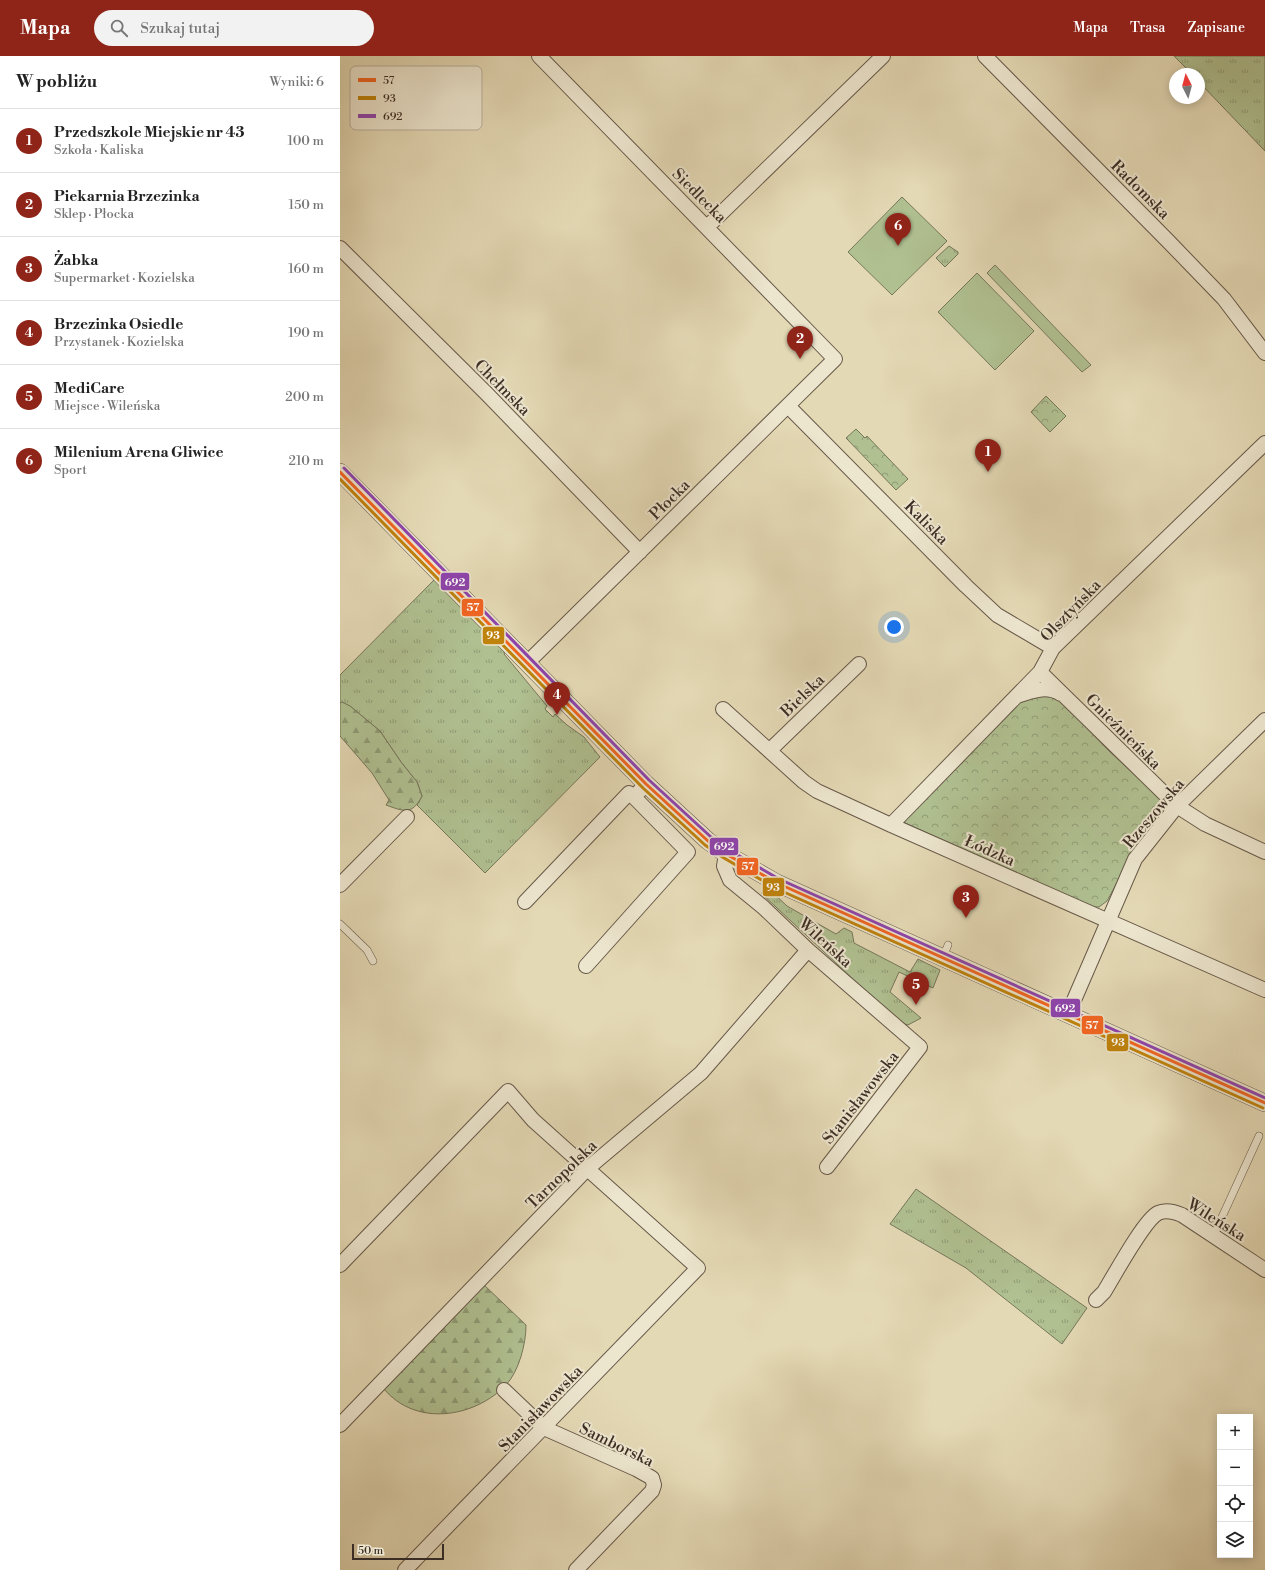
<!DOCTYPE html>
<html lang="pl">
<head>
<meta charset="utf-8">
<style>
	body { margin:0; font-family:"Libre Bodoni",serif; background:#f2f2f2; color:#222 }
	.controls { position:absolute; right:12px; bottom:12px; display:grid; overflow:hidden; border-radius:0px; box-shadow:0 2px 10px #0003 }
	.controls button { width:36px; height:36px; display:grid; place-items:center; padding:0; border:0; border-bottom:1px solid #e0e0e0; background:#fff; color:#222; font:20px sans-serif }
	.compass { position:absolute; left:829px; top:12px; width:36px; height:36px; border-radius:50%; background:#fff; box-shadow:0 2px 10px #0003; rotate:354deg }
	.scale { position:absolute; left:12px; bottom:10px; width:92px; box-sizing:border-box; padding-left:4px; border:2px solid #3d2e25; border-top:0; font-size:11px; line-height:14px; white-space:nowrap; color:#3d2e25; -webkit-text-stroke:3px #ede6cf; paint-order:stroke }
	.you { position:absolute; left:554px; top:571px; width:14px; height:14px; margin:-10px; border:3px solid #fff; border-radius:50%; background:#1a73e8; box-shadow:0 0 0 6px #1a73e833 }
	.badge { display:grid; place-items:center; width:26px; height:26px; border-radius:50%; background:#8f2418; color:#fff; font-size:13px; font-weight:700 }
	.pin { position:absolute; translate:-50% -33px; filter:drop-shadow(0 1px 2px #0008) }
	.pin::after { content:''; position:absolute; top:21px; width:14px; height:12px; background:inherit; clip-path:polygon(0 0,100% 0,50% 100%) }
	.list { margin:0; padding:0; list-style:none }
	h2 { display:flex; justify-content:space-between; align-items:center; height:52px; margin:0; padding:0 16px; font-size:17px }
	h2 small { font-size:13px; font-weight:400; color:#767676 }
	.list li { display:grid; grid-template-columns:26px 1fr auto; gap:12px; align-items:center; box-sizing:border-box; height:64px; padding:0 16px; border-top:1px solid #e0e0e0 }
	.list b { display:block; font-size:15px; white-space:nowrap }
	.list p { margin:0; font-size:13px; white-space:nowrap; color:#767676 }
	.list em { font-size:13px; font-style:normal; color:#767676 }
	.icon { flex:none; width:22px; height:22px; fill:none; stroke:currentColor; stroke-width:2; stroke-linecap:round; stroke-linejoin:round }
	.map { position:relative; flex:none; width:925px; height:1514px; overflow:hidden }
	header { display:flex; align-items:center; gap:24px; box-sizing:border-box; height:56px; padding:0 20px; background:#8f2418; color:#fff }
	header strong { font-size:19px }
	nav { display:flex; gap:22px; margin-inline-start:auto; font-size:14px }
	.search { width:280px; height:36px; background:#f2f2f2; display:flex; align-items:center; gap:10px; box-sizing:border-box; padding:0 14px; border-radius:22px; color:#767676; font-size:15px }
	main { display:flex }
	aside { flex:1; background:#fff }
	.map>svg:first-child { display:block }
</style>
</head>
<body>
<header>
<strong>Mapa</strong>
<div class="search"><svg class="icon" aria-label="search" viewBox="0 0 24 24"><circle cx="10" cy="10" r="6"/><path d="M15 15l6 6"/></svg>Szukaj tutaj</div>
<nav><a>Mapa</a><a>Trasa</a><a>Zapisane</a></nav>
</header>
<main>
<aside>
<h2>W pobliżu<small>Wyniki: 6</small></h2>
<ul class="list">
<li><span class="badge">1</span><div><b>Przedszkole Miejskie nr 43</b><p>Szkoła · Kaliska</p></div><em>100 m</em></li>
<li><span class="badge">2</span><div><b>Piekarnia Brzezinka</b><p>Sklep · Płocka</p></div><em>150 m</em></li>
<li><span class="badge">3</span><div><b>Żabka</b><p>Supermarket · Kozielska</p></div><em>160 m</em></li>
<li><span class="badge">4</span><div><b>Brzezinka Osiedle</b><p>Przystanek · Kozielska</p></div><em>190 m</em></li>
<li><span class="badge">5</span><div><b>MediCare</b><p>Miejsce · Wileńska</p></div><em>200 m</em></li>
<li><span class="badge">6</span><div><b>Milenium Arena Gliwice</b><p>Sport</p></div><em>210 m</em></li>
</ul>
</aside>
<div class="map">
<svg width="925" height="1514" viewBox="0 0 925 1514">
	<defs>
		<pattern id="grass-tufts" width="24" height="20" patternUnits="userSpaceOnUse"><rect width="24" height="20" fill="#b0c091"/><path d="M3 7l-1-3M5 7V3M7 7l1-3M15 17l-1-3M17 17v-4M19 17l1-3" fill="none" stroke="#909c76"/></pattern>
		<pattern id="forest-firs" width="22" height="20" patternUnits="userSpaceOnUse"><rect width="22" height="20" fill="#b0c091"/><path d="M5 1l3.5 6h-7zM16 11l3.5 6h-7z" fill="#909c76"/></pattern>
		<pattern id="park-crowns" width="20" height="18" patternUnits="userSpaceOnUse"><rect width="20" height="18" fill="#b0c091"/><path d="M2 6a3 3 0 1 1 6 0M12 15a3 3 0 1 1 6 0" fill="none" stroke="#909c76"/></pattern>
	</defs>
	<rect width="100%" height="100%" fill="#e4d9b5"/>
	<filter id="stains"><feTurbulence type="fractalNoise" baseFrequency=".005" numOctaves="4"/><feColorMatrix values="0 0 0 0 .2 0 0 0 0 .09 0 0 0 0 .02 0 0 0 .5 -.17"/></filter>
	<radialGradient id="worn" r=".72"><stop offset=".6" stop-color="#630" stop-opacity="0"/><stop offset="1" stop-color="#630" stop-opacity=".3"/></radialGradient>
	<path fill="url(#grass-tufts)" stroke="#76775b" d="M834 0H925V95L859 26V18H852Z
		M609 190 618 196V198L605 211 596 202Z
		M95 523 166 595 164 598 207 650 205 653 213 661 215 658 227 669 244 681 260 701 145 817 77 749 82 740 77 726 61 706 40 675 10 650 0 647V619Z
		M429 833 447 850 496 878 504 872 512 876 514 887 570 916 578 903 600 914 593 932 559 916 550 936 581 962 568 969 559 966 421 837Z
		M576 1133 747 1252 722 1288 626 1212 550 1168Z"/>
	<path fill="url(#forest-firs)" stroke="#76775b" d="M2 646 10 650 40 675 61 706 77 726 82 740C72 760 63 755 46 749L49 744 32 717 0 680V647Z
		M143 1228 186 1269C186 1288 179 1315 166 1329 134 1362 76 1371 44 1333Z"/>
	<path fill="url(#park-crowns)" stroke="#76775b" d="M706 340 726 360 710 376 691 356Z
		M516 373 525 382 527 380 568 423 556 434 506 382Z
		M705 638 719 643 769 695 822 744 826 754 791 801 767 845 759 851H751L565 767 564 763 681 645Z"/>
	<path fill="#b0c091" stroke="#76775b" d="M562 141 607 185 552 239 508 196Z
		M655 209 751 309 742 316 647 217Z
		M637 217 694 275 655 314 598 256Z"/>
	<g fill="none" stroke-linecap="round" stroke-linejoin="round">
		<g stroke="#675949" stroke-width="8">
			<path id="service" d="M0 868 27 894 33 905
				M603 901 608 889
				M874 1180 877 1172 919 1080"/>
		</g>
		<g stroke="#675949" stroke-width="16">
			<path id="minor" d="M645 0 828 185 884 243 925 297
				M367 171 543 0
				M0 192 147 338 300 496
				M448 350 626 530 657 559 713 592
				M187 607 495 303 199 0
				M700 616 837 750 865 768 925 796
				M677 640C691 635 707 629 721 638
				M383 653 464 726 477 735 551 769 925 934
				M430 694 519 608
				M551 769 700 616 713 592 925 387
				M386 798 384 810 390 824 423 851 468 894 580 991 487 1111
				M0 829 67 761
				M185 846 289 737 294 741
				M246 910 348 796 294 741 306 728
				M728 958 795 803 837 750 925 664
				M0 1209 168 1035 193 1064 358 1212 65 1514
				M756 1244 764 1236C774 1220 804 1164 818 1157 826 1153 835 1156 842 1159L925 1214
				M164 1334 204 1372 296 1413 312 1422 314 1429 312 1435 236 1514
				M0 1369 247 1113 361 1017 468 894"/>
		</g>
		<g stroke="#675949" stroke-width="18">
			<path id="tertiary" d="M0 416 306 728 368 785 386 798 437 827 925 1047"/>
		</g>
		<use href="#service" stroke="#ede6cf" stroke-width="7"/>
		<use href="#minor" stroke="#ede6cf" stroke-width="14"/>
		<use href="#tertiary" stroke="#ede6cf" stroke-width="17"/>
		<g stroke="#ede6cf" stroke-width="6">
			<path id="bus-1" d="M0 416 306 728 368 785 386 798 437 827 925 1047"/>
		</g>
		<g stroke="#ede6cf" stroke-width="6">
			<path id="bus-2" d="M0 423 303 732 365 789 384 802 435 832 923 1052"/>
		</g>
		<g stroke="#ede6cf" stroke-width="6">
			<path id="bus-3" d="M4 412 309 724 371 781 389 794 439 823 925 1042"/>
		</g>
		<use href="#bus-1" stroke="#f26522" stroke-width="3"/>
		<use href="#bus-2" stroke="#bf820b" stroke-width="3"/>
		<use href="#bus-3" stroke="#8e44ad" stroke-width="3"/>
	</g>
	<g text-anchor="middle" stroke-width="4" stroke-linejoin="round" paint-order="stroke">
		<g font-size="16" fill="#3d2e25" stroke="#ede6cf">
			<text transform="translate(801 133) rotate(45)" y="6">Radomska</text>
			<text transform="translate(360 139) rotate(45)" y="6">Siedlecka</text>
			<text transform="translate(163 331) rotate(45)" y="6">Chełmska</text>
			<text transform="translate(329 443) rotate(-45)" y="6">Płocka</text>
			<text transform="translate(587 466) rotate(45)" y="6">Kaliska</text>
			<text transform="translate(730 554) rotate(-46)" y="6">Olsztyńska</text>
			<text transform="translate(462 639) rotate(-44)" y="6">Bielska</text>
			<text transform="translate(784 675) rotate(45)" y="6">Gnieźnieńska</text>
			<text transform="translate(813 757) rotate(-50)" y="6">Rzeszowska</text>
			<text transform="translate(650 794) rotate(24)" y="6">Łódzka</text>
			<text transform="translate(486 886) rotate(42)" y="6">Wileńska</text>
			<text transform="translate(520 1041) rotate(-52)" y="6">Stanisławowska</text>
			<text transform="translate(221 1118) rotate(-44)" y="6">Tarnopolska</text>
			<text transform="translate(877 1163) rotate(32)" y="6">Wileńska</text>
			<text transform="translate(200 1352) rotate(-46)" y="6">Stanisławowska</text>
			<text transform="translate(277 1388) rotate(26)" y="6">Samborska</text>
		</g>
	</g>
	<rect x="10" y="10" width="132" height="64" rx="6" fill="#ede6cf" stroke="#b8af9c" stroke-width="1"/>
	<rect x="18" y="22" width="18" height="4" fill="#f26522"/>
	<rect x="18" y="40" width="18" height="4" fill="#bf820b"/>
	<rect x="18" y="58" width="18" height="4" fill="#8e44ad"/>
	<g font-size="11" fill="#3d2e25">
		<text x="43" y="28">57</text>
		<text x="43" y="46">93</text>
		<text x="43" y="64">692</text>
	</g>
	<g stroke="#ede6cf" stroke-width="1.5">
		<rect x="100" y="516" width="30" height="19" rx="4" fill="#8e44ad"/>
		<rect x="121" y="542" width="23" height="19" rx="4" fill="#f26522"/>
		<rect x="142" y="570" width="23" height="19" rx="4" fill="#bf820b"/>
		<rect x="369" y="781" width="30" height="19" rx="4" fill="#8e44ad"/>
		<rect x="396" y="801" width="23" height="19" rx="4" fill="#f26522"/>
		<rect x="422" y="821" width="23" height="20" rx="4" fill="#bf820b"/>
		<rect x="710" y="942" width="31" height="20" rx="4" fill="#8e44ad"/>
		<rect x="741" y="959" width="23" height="20" rx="4" fill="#f26522"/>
		<rect x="766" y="977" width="23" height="19" rx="4" fill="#bf820b"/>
	</g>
	<g font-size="11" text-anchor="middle" font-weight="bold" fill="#fff">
		<text x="115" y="530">692</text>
		<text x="133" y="555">57</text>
		<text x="153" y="583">93</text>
		<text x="384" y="794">692</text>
		<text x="408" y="814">57</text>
		<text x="433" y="835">93</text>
		<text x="725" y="956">692</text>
		<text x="752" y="973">57</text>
		<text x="778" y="990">93</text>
	</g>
	<rect width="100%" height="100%" filter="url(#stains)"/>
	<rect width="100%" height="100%" fill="url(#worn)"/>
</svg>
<div class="controls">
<button>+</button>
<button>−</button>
<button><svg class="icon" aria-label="locate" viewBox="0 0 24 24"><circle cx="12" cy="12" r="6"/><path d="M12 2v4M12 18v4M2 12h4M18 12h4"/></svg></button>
<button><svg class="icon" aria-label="layers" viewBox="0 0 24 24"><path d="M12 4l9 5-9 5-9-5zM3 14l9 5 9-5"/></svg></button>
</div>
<svg class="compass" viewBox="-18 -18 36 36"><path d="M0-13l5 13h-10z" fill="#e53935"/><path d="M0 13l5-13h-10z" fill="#767676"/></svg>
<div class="scale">50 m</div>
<div class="you"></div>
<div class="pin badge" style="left:648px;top:416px">1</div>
<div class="pin badge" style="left:460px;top:303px">2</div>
<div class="pin badge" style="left:626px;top:862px">3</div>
<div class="pin badge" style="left:217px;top:659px">4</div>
<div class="pin badge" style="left:576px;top:949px">5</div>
<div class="pin badge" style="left:558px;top:190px">6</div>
</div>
</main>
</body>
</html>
